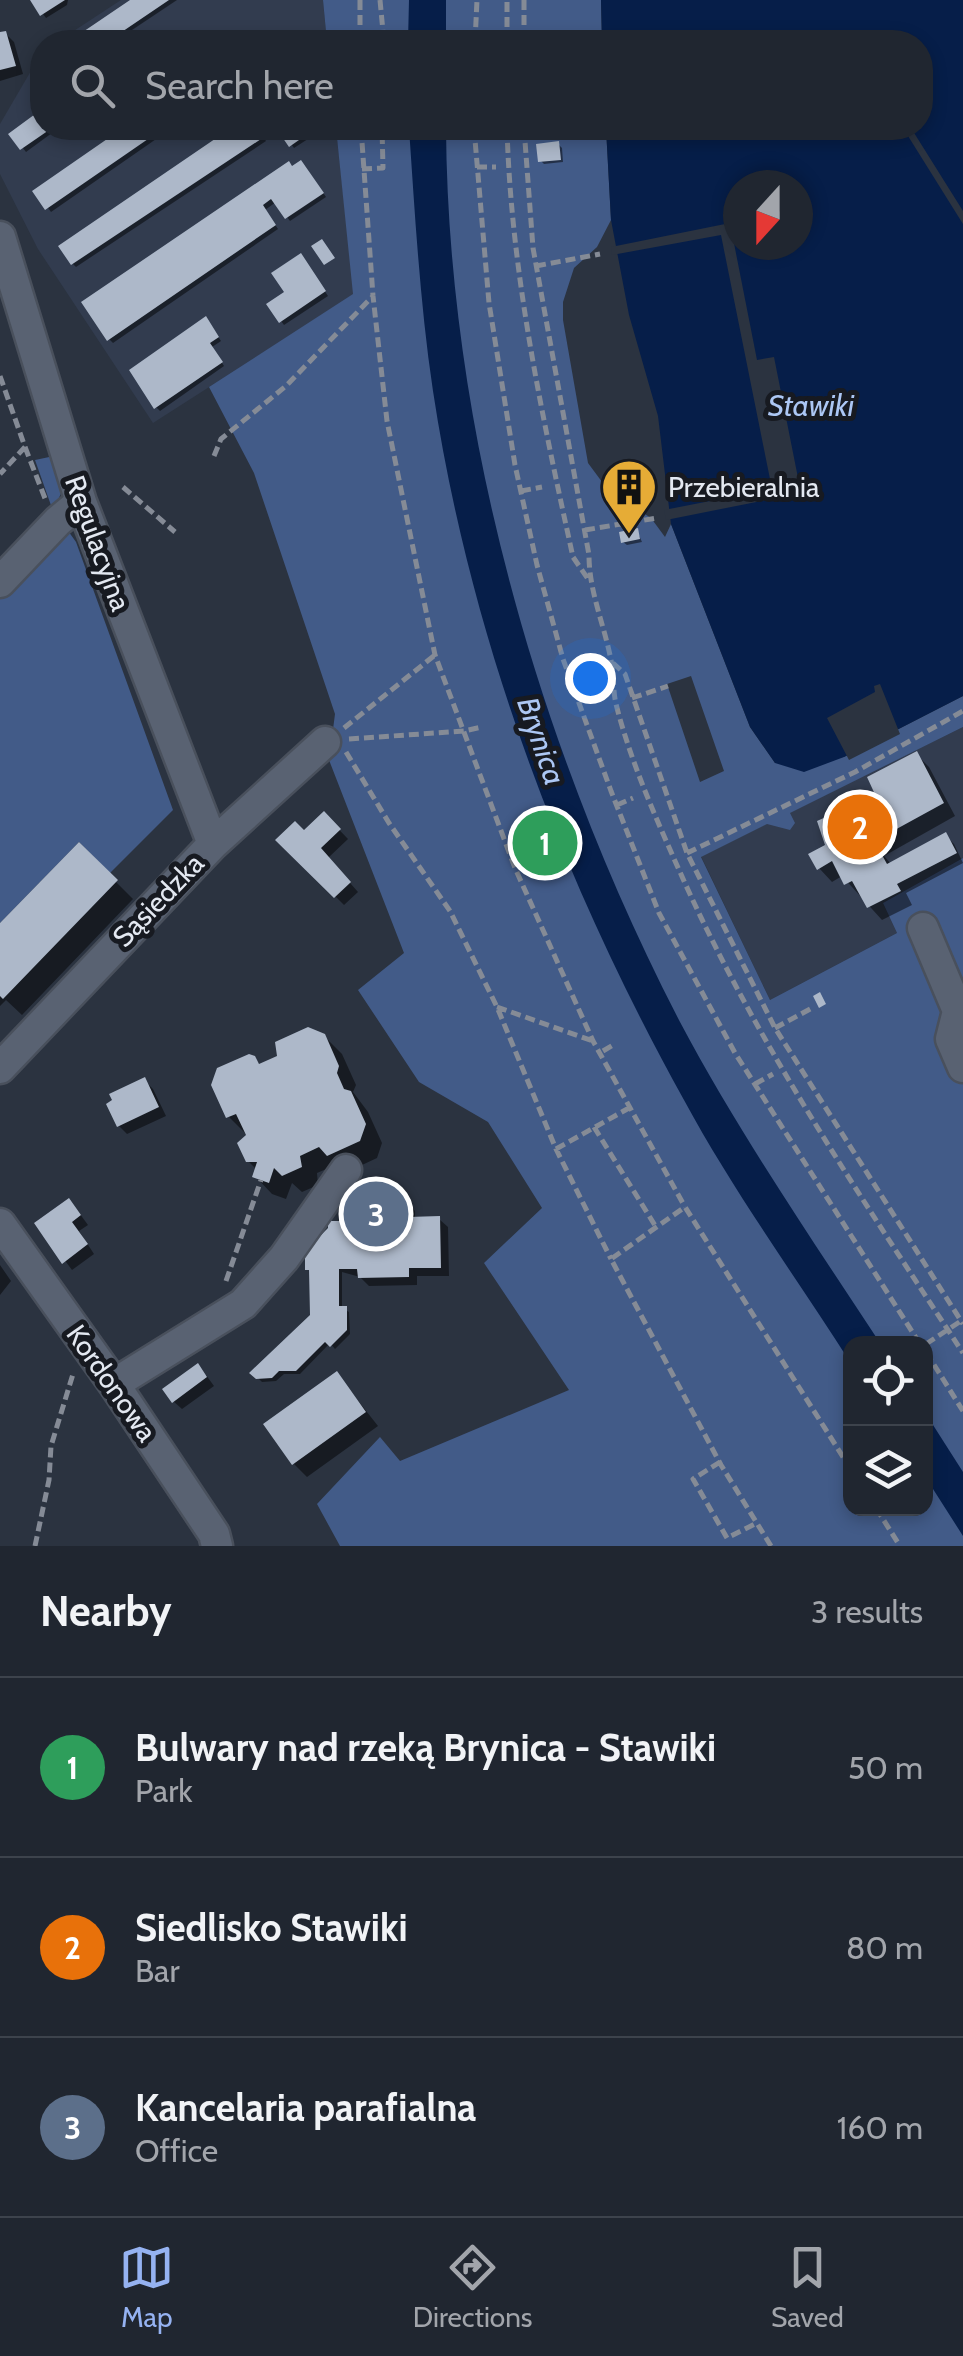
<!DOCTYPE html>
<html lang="en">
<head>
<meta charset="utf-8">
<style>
	body { margin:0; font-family:Cabin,sans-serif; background:#282e38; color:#f1f3f6 }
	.controls { position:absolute; right:30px; bottom:30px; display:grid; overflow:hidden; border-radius:20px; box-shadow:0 5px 15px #0003 }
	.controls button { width:90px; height:90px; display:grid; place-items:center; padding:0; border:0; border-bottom:2px solid #3d434c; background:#202630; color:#f1f3f6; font:50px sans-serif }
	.compass { position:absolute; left:723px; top:170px; width:90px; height:90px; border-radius:50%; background:#202630; box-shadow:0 5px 15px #0003; rotate:201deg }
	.you { position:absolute; left:590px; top:678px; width:35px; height:35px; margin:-25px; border:8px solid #fff; border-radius:50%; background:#1a73e8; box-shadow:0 0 0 15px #1a73e833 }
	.badge { display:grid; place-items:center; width:65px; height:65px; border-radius:50%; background:#95b2f1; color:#fff; font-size:32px; font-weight:700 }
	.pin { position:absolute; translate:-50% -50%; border:5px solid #fff; box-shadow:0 2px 10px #0006 }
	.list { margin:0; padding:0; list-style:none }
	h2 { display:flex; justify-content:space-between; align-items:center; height:130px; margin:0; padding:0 40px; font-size:42px }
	h2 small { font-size:32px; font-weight:400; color:#a2a5ab }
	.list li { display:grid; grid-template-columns:65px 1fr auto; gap:30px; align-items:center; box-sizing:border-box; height:180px; padding:0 40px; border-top:2px solid #3d434c }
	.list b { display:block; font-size:38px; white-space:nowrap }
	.list p { margin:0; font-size:32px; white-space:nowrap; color:#a2a5ab }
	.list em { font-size:32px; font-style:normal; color:#a2a5ab }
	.icon { flex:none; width:55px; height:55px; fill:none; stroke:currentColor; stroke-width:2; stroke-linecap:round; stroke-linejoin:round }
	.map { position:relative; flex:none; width:963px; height:1546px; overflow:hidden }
	.search { position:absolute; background:#202630; box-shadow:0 5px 15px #0003; left:30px; right:30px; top:30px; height:110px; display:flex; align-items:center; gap:25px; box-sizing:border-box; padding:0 35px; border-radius:40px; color:#a2a5ab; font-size:38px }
	.sheet { height:670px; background:#202630 }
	nav { display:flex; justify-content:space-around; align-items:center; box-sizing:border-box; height:140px; border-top:2px solid #3d434c; background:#202630; font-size:28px; color:#a2a5ab }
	nav a { display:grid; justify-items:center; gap:5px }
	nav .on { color:#95b2f1 }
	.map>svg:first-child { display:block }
</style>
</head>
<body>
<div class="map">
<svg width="963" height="1546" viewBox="0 0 963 1546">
	<rect width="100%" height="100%" fill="#2b3340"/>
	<path fill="#323c4f" d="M121 0H323L327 42H57Z
		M42 52V128H336L354 294 153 423 38 249 0 174V124Z
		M963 727V858L883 903 897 933 770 1000 701 856Z"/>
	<path fill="#425b88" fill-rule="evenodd" d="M323 0H601L602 42H327Z
		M336 128H606L611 220 597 247 574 268 563 302V320L588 463 608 490 651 518 665 537 671 524 750 727 775 763 844 757 963 696V727L790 813 795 823 790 830 767 824 701 857 770 1000 897 933 883 903 963 858V1546H340L317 1504 380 1437 400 1461 569 1390 484 1263 542 1208 488 1122 419 1082 358 990 404 953 329 760 335 714 254 473 209 387 353 294ZM691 676 724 771 700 782 667 684ZM850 1344H926V1508H850Z
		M54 456 63 489 53 511 35 460Z
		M66 528 76 542 173 810 110 873 79 842 0 923V592Z"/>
	<path fill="#061e49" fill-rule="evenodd" d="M409 0H446V42H408Z
		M601 0H963V696L844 757 804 772 775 763 750 727 671 524 658 416 629 315 611 220 606 128H920V42H602ZM738 185H798V245H738Z
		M409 128H446C448 432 540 752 680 1022 739 1133 811 1238 880 1343L850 1344V1362C795 1276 732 1189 684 1100 562 880 471 641 433 391 420 304 415 215 409 128Z
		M926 1414 963 1472V1536L926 1478Z"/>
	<path fill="#2b3340" d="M903 128H911L963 211V224Z
		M730 223 757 360 774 357 801 493 666 520 664 510 772 489 721 235 612 255 611 247Z
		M880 684 900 734 849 760 827 718 875 692 874 686Z"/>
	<path fill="#0007" d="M33 0H68L67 5 46 18Z
		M134 0H177L114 42H72Z
		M5 33 14 42 23 74 0 81V35Z
		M42 112V128L56 130 26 152 12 134Z
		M128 128H172L51 212 36 191Z
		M236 128H257L266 141 76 267 73 264 61 246Z
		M282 128H304L311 137 294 148 280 129Z
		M558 144 562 148 563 162 544 164 540 160Z
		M305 166 326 197 290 221 276 202 265 210 278 229 113 343 109 339 293 169Z
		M304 260 328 296 284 325 269 305 288 292Z
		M209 323 221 341 212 347 224 366 160 411 156 407Z
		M637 531 642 542 627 545 623 542Z
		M916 754 929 767 955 816 884 856 891 864 945 835 954 844 963 863 906 893 912 905 882 920 842 876 832 882 819 868 828 846 881 802Z
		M324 814 348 839 328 858 358 892 344 905 279 840 304 833Z
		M79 845 133 899 22 1015 6 1000 0 1006V927Z
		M324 1036 342 1054 356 1085 353 1092 368 1112 382 1143 377 1158 347 1172 338 1164 317 1173 318 1185 302 1192 292 1183 286 1199 272 1194 255 1176 257 1170 248 1161V1136L228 1116 254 1058 261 1066Z
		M144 1080 153 1089 166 1116 127 1134 119 1126Z
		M407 1202 415 1211V1219H439L448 1227 449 1276H417V1285L369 1286 360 1277 342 1272V1308L349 1312 350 1334 335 1349 330 1343 300 1374H284L276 1381 262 1382 253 1373 312 1316 359 1223Z
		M77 1210 88 1225 79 1231 94 1254 72 1270 37 1223Z
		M0 1265 11 1281 0 1295Z
		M337 1374 378 1426 307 1477 294 1464Z
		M206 1375 214 1386 182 1409 173 1401Z"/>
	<path fill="#adb8c9" d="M30 0H65L40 16Z
		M130 0H169L107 42H68Z
		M6 31 16 66 0 70V32Z
		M42 109V128H52L20 150 8 134Z
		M123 128H164L45 210 32 191Z
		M231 128H258L264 137 71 265 58 246Z
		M276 128H305L309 133 289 147Z
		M559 141 561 160 538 162 536 144Z
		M301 160 324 193 285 219 271 199 263 205 276 225 107 341 81 302 289 161 292 166Z
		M322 239 335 258 324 265 311 246Z
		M301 253 326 291 279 323 266 304 284 292 271 273Z
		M206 316 219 337 210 343 223 362 154 409 129 370Z
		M638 528 640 539 621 543 619 532Z
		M917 751 944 803 871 843 873 848 877 846 887 864 946 832 957 853 897 884 901 891 867 908 852 881 844 885 832 861 817 870 808 854 825 845 817 821 864 800 871 805 878 801 867 777Z
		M324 811 341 829 321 848 351 882 334 898 275 840 295 821 304 830Z
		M79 842 118 880 3 999 0 996V923Z
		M820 992 826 1004 819 1008 813 996Z
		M308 1027 325 1034 339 1066 337 1073 344 1089 351 1091 366 1124 360 1141 327 1156 319 1147 300 1156 302 1167 282 1176 274 1168 269 1183 252 1177 257 1162H246L237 1143 246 1135 236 1114 226 1118 211 1085 217 1068 249 1054 255 1056 259 1064 277 1056 275 1042Z
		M145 1077 159 1107 117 1127 106 1104 112 1100 109 1094Z
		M69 1198 81 1215 72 1222 88 1244 62 1264 34 1223Z
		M408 1200V1217L440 1216 441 1268H409V1277L358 1278 357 1269H339V1306H347V1330L330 1347 325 1342 296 1371H279L272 1378 256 1379 249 1373 310 1315 309 1270H305V1257L302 1253 315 1241V1235H321L328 1228V1221H357V1201Z
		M198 1363 207 1377 172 1403 162 1389Z
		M337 1371 366 1412 292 1465 263 1424Z"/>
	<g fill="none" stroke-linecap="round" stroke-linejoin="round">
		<g stroke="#49505c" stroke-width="35">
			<path id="minor" d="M0 237 81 502 213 844
				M0 582 58 521 81 502
				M923 928 958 1011 951 1039 963 1067
				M0 1068 213 844 325 742
				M0 1224 114 1384 214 1534 217 1546
				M114 1384 243 1304 284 1258 346 1170"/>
		</g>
		<path stroke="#858b96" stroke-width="5" stroke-dasharray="10 5" stroke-linecap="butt" d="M360 0V42
			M380 0 384 42
			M524 0V42
			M475 42 477 0
			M507 42V0
			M361 128 373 296 387 421 435 655 515 868 593 1041 685 1207
			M474 128 489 303 515 465 537 565 563 659 611 791 659 913 735 1053 920 1344
			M507 128C511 272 542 416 573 557L588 579
			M524 128 533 248 589 555C589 594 606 628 612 666 614 679 613 691 616 704 631 764 659 825 684 881 760 1049 863 1200 963 1353
			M477 167H496
			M362 169 383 168 382 128
			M536 266 600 254
			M0 376 25 447 0 474
			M25 447 46 501
			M214 456 221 439 286 386 373 296
			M123 487 175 532
			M521 491 542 487
			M585 530 657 518
			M613 663 625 674 687 853 775 1028 963 1324
			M632 698 668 686
			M344 728 435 655
			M349 739 464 731 482 727
			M346 752 389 823 450 911 497 1007 556 1149 611 1259
			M617 805 633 798
			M687 853 855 772 963 711
			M497 1007 593 1041
			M775 1028 812 1008
			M603 1051 615 1044
			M755 1084 773 1074
			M594 1127 656 1227
			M556 1149 629 1108
			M226 1281 261 1180
			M926 1344 961 1321
			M926 1352 963 1411
			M720 1462 693 1479 727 1538 757 1523
			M876 1508 900 1546
			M35 1546 49 1480 51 1446 73 1374
			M771 1546 721 1465 611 1259 685 1207 850 1468"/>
		<use href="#minor" stroke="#596272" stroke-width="30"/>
	</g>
	<defs>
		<g id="building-pin" transform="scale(2.875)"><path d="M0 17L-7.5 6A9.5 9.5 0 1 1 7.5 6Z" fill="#e6ac36" stroke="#171a21"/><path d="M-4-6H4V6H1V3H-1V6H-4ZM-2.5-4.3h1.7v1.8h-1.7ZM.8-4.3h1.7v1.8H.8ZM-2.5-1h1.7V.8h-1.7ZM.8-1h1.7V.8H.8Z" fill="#111"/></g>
	</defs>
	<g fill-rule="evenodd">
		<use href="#building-pin" x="629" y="487"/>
	</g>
	<g text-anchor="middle" stroke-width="10" stroke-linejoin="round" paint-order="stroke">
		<g font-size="28" fill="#e3e8f1" stroke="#171a21" text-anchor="start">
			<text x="668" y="497">Przebieralnia</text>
		</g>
		<g font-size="28" fill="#e3e8f1" stroke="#171a21">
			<text transform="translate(98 543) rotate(70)" y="10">Regulacyjna</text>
			<text transform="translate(158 900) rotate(-46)" y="10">Sąsiedzka</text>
			<text transform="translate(112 1383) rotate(55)" y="10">Kordonowa</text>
		</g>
		<g font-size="30" font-style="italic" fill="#acc7f4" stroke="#171a21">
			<text x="811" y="416">Stawiki</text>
			<text transform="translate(541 741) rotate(71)" y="10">Brynica</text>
		</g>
	</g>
</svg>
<div class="controls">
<button><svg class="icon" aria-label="locate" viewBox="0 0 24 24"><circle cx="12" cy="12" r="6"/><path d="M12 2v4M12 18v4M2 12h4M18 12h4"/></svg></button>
<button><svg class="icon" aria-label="layers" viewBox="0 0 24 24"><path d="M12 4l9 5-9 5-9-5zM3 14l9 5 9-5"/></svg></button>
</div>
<svg class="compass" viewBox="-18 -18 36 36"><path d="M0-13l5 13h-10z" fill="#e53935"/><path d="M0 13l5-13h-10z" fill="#a2a5ab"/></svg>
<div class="you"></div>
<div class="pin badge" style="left:545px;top:843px;background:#2e9e5b">1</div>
<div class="pin badge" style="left:860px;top:827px;background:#e8710a">2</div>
<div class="pin badge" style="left:376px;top:1214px;background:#5c6f8a">3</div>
<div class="search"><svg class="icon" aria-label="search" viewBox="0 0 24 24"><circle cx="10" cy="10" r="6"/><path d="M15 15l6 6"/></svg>Search here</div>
</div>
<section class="sheet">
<h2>Nearby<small>3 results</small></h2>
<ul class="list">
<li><span class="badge" style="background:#2e9e5b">1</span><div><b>Bulwary nad rzeką Brynica - Stawiki</b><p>Park</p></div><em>50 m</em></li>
<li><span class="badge" style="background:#e8710a">2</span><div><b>Siedlisko Stawiki</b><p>Bar</p></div><em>80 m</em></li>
<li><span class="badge" style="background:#5c6f8a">3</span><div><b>Kancelaria parafialna</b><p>Office</p></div><em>160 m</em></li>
</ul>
</section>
<nav>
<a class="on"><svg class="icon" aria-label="map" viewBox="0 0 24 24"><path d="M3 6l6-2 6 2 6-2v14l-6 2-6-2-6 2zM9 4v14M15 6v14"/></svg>Map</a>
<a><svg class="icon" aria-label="directions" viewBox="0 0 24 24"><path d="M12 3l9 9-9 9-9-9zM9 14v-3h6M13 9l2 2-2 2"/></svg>Directions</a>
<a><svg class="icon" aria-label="saved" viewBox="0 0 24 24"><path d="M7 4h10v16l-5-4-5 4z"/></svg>Saved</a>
</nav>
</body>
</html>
